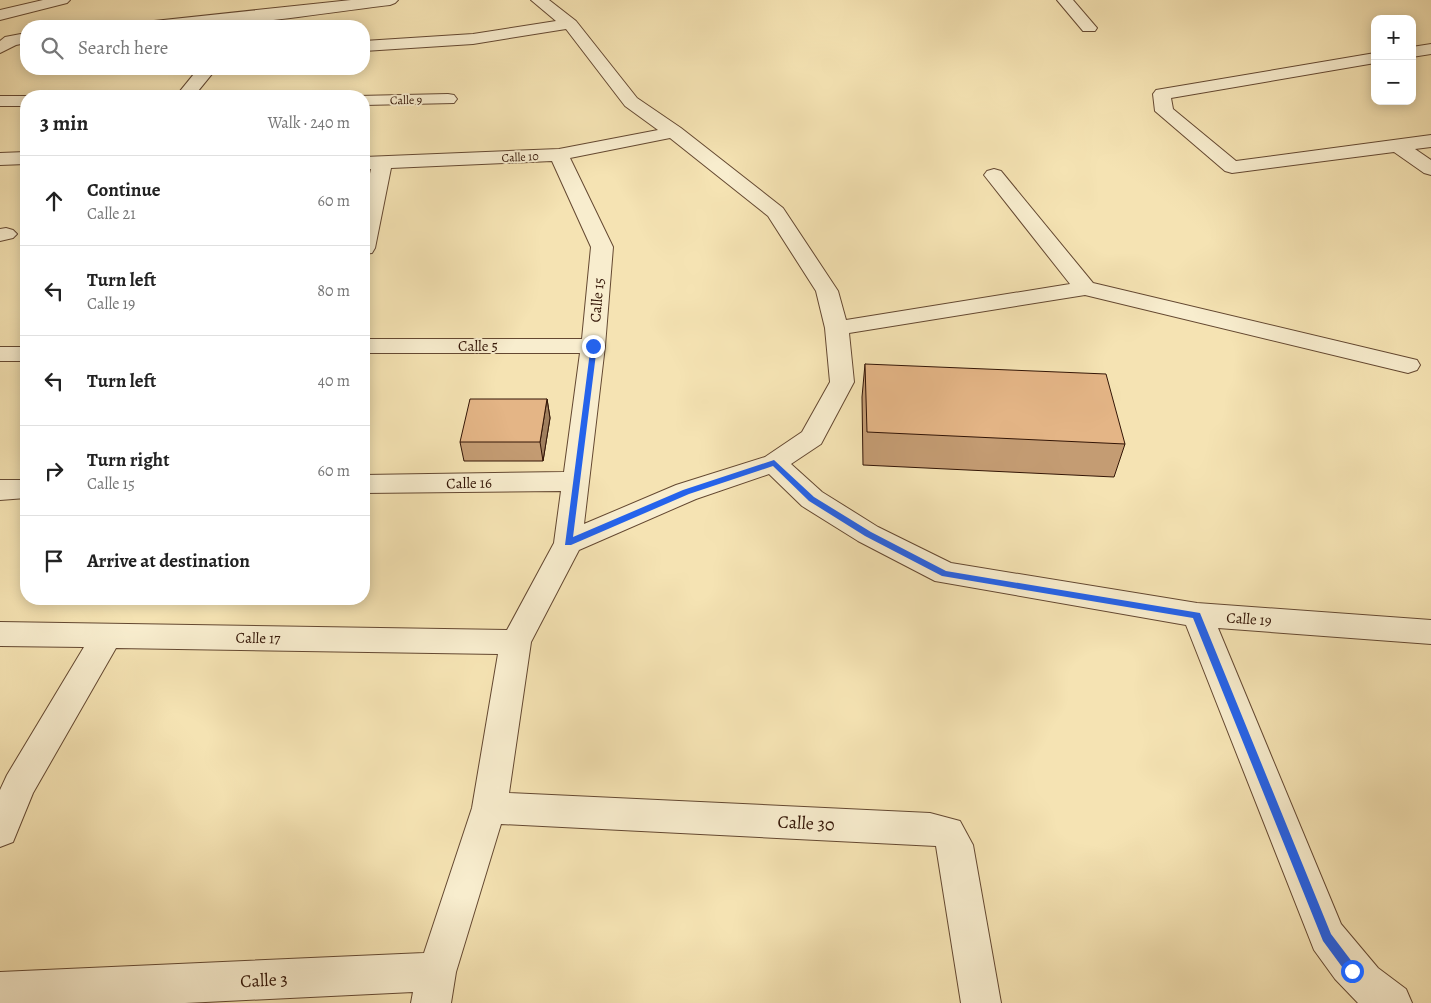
<!DOCTYPE html>
<html lang="en">
<head>
<meta charset="utf-8">
<style>
	body { margin:0; font-family:Alegreya,serif; background:#f2f2f2; color:#222 }
	.controls { position:absolute; right:15px; top:15px; display:grid; overflow:hidden; border-radius:10px; box-shadow:0 2px 12px #0003 }
	.controls button { width:45px; height:45px; display:grid; place-items:center; padding:0; border:0; border-bottom:1px solid #e0e0e0; background:#fff; color:#222; font:25px sans-serif }
	.stop { position:absolute; width:15px; height:15px; margin:-11px; border:4px solid #2563eb; border-radius:50%; background:#fff }
	.stop.end { background:#2563eb; border-color:#fff; box-shadow:0 1px 5px #0008 }
	.list { margin:0; padding:0; list-style:none }
	h2 { display:flex; justify-content:space-between; align-items:center; height:65px; margin:0; padding:0 20px; font-size:21px }
	h2 small { font-size:16px; font-weight:400; color:#767676 }
	.list li { display:grid; grid-template-columns:32px 1fr auto; gap:15px; align-items:center; box-sizing:border-box; height:90px; padding:0 20px; border-top:1px solid #e0e0e0 }
	.list b { display:block; font-size:19px; white-space:nowrap }
	.list p { margin:0; font-size:16px; white-space:nowrap; color:#767676 }
	.list em { font-size:16px; font-style:normal; color:#767676 }
	.icon { flex:none; width:28px; height:28px; fill:none; stroke:currentColor; stroke-width:2; stroke-linecap:round; stroke-linejoin:round }
	.map { position:relative; flex:none; width:1431px; height:1003px; overflow:hidden }
	.search { position:absolute; background:#fff; box-shadow:0 2px 12px #0003; left:20px; top:20px; width:350px; height:55px; display:flex; align-items:center; gap:12px; box-sizing:border-box; padding:0 18px; border-radius:20px; color:#767676; font-size:19px }
	.panel { position:absolute; background:#fff; box-shadow:0 2px 12px #0003; left:20px; top:90px; width:350px; height:515px; border-radius:20px }
	.map>svg:first-child { display:block }
</style>
</head>
<body>
<div class="map">
<svg width="1431" height="1003" viewBox="0 0 1431 1003">
	<rect width="100%" height="100%" fill="#f5e3b3"/>
	<filter id="stains"><feTurbulence type="fractalNoise" baseFrequency=".004" numOctaves="4"/><feColorMatrix values="0 0 0 0 .2 0 0 0 0 .09 0 0 0 0 .02 0 0 0 .5 -.17"/></filter>
	<radialGradient id="worn" r=".72"><stop offset=".6" stop-color="#630" stop-opacity="0"/><stop offset="1" stop-color="#630" stop-opacity=".3"/></radialGradient>
	<g fill="none" stroke-linecap="round" stroke-linejoin="round">
		<g stroke="#644831" stroke-width="2">
			<path id="minor" d="M43 0H70L67 3 0 20V10Z
				M351 0H398L395 3 390 5C312 14 224 31 146 26L148 23 154 21Z
				M531 0H549L576 21 637 98 681 128 783 208 838 291 846 320 1070 284 984 175 987 171 994 169 1001 171 1093 283 1417 360 1420 365 1417 370 1408 373 1085 295 849 333 854 382 821 444 791 464 822 492 878 527 951 563 1197 603 1431 620V644L1218 628 1341 924 1378 968 1406 989 1412 1003H1358L1335 979 1314 950 1186 625 935 581 858 541 802 506 769 474 696 499 579 550 531 642 509 793 930 813 960 821 973 845 1001 1003H961L936 846 501 824 456 972 451 1003H411L413 992 185 1003H0V972L424 953 472 808 498 654 116 648 33 793 13 842 0 847V790L7 775 84 647 0 646V622L507 630 554 543 561 491 364 493V475L564 472 580 353H364V339H582L591 247 552 161 391 168 375 248 372 253 364 254V202L371 169H364V157L559 149 658 130 625 106 566 29 473 44 364 51V41L473 34 556 21ZM670 138 768 216 816 291 825 328 830 382 802 432 765 457 676 485 584 524 605 346 613 247 570 158Z
				M1057 0H1073L1097 28 1095 31H1083Z
				M26 33V43L16 45 0 53V41L5 37Z
				M1431 44V54L1412 57V47Z
				M1375 53V63L1171 98 1173 109 1236 161 1431 135V147L1415 149 1431 160V175L1424 173 1394 152 1232 173 1225 171 1155 111 1153 94 1156 90Z
				M198 69H216L194 96H176Z
				M448 94 454 95 457 99 454 103 364 105V96H358Z
				M0 96H29H26V106H0Z
				M26 152V164L0 165V153Z
				M6 228 13 230 17 234 13 238 0 241V229Z
				M0 347H26V361H0Z
				M0 480H26V498L0 500Z"/>
		</g>
		<use href="#minor" fill="#f8edce" fill-rule="evenodd"/>
	</g>
	<path fill="#c49c73" stroke="#331506" d="M865 364 1125 444 1114 477 863 465 862 397Z
		M547 399 550 418 543 461H464L460 442Z"/>
	<path fill="#a07f5e" stroke="#331506" d="M547 399 550 418 543 461 540 442Z"/>
	<path fill="#e4b586" stroke="#331506" d="M865 364 1106 374 1125 444 867 432Z
		M470 399H547L540 442H460Z"/>
	<path fill="#2563eb" d="M591 344 597 346 573 537 683 490 774 460 814 497 871 532 946 571 1200 613 1331 934 1356 967 1358 971 1356 975 1352 976 1348 975 1323 941 1193 618 942 576 865 536 809 501 773 466 689 494 571 545H565Z"/>
	<g text-anchor="middle" stroke-width="4" stroke-linejoin="round" paint-order="stroke">
		<g font-size="12" fill="#331506" stroke="#f8edce">
			<text transform="translate(406 100) rotate(-1)" y="4">Calle 9</text>
			<text transform="translate(520 157) rotate(-3)" y="4">Calle 10</text>
		</g>
		<g font-size="15" fill="#331506" stroke="#f8edce">
			<text transform="translate(597 300) rotate(-85)" y="5">Calle 15</text>
			<text x="478" y="351">Calle 5</text>
			<text transform="translate(469 483) rotate(-1)" y="5">Calle 16</text>
			<text transform="translate(1249 619) rotate(4)" y="5">Calle 19</text>
			<text transform="translate(258 638) rotate(1)" y="5">Calle 17</text>
		</g>
		<g font-size="18" fill="#331506" stroke="#f8edce">
			<text transform="translate(806 823) rotate(3)" y="6">Calle 30</text>
			<text transform="translate(264 980) rotate(-3)" y="6">Calle 3</text>
		</g>
	</g>
	<rect width="100%" height="100%" filter="url(#stains)"/>
	<rect width="100%" height="100%" fill="url(#worn)"/>
</svg>
<div class="controls">
<button>+</button>
<button>−</button>
</div>
<div class="stop" style="left:1352px;top:971px"></div>
<div class="stop end" style="left:593px;top:346px"></div>
<div class="search"><svg class="icon" aria-label="search" viewBox="0 0 24 24"><circle cx="10" cy="10" r="6"/><path d="M15 15l6 6"/></svg>Search here</div>
<section class="panel">
<h2>3 min<small>Walk · 240 m</small></h2>
<ul class="list">
<li><svg class="icon" aria-label="ahead" viewBox="0 0 24 24"><path d="M12 20V5M6 11l6-6 6 6"/></svg><div><b>Continue</b><p>Calle 21</p></div><em>60 m</em></li>
<li><svg class="icon" aria-label="left" viewBox="0 0 24 24"><path d="M17 20v-9H6M10 6l-5 5 5 5"/></svg><div><b>Turn left</b><p>Calle 19</p></div><em>80 m</em></li>
<li><svg class="icon" aria-label="left" viewBox="0 0 24 24"><path d="M17 20v-9H6M10 6l-5 5 5 5"/></svg><div><b>Turn left</b></div><em>40 m</em></li>
<li><svg class="icon" aria-label="right" viewBox="0 0 24 24"><path d="M7 20v-9h11M14 6l5 5-5 5"/></svg><div><b>Turn right</b><p>Calle 15</p></div><em>60 m</em></li>
<li><svg class="icon" aria-label="arrive" viewBox="0 0 24 24"><path d="M6 21V4h12l-3 4 3 4H6"/></svg><div><b>Arrive at destination</b></div></li>
</ul>
</section>
</div>
</body>
</html>
